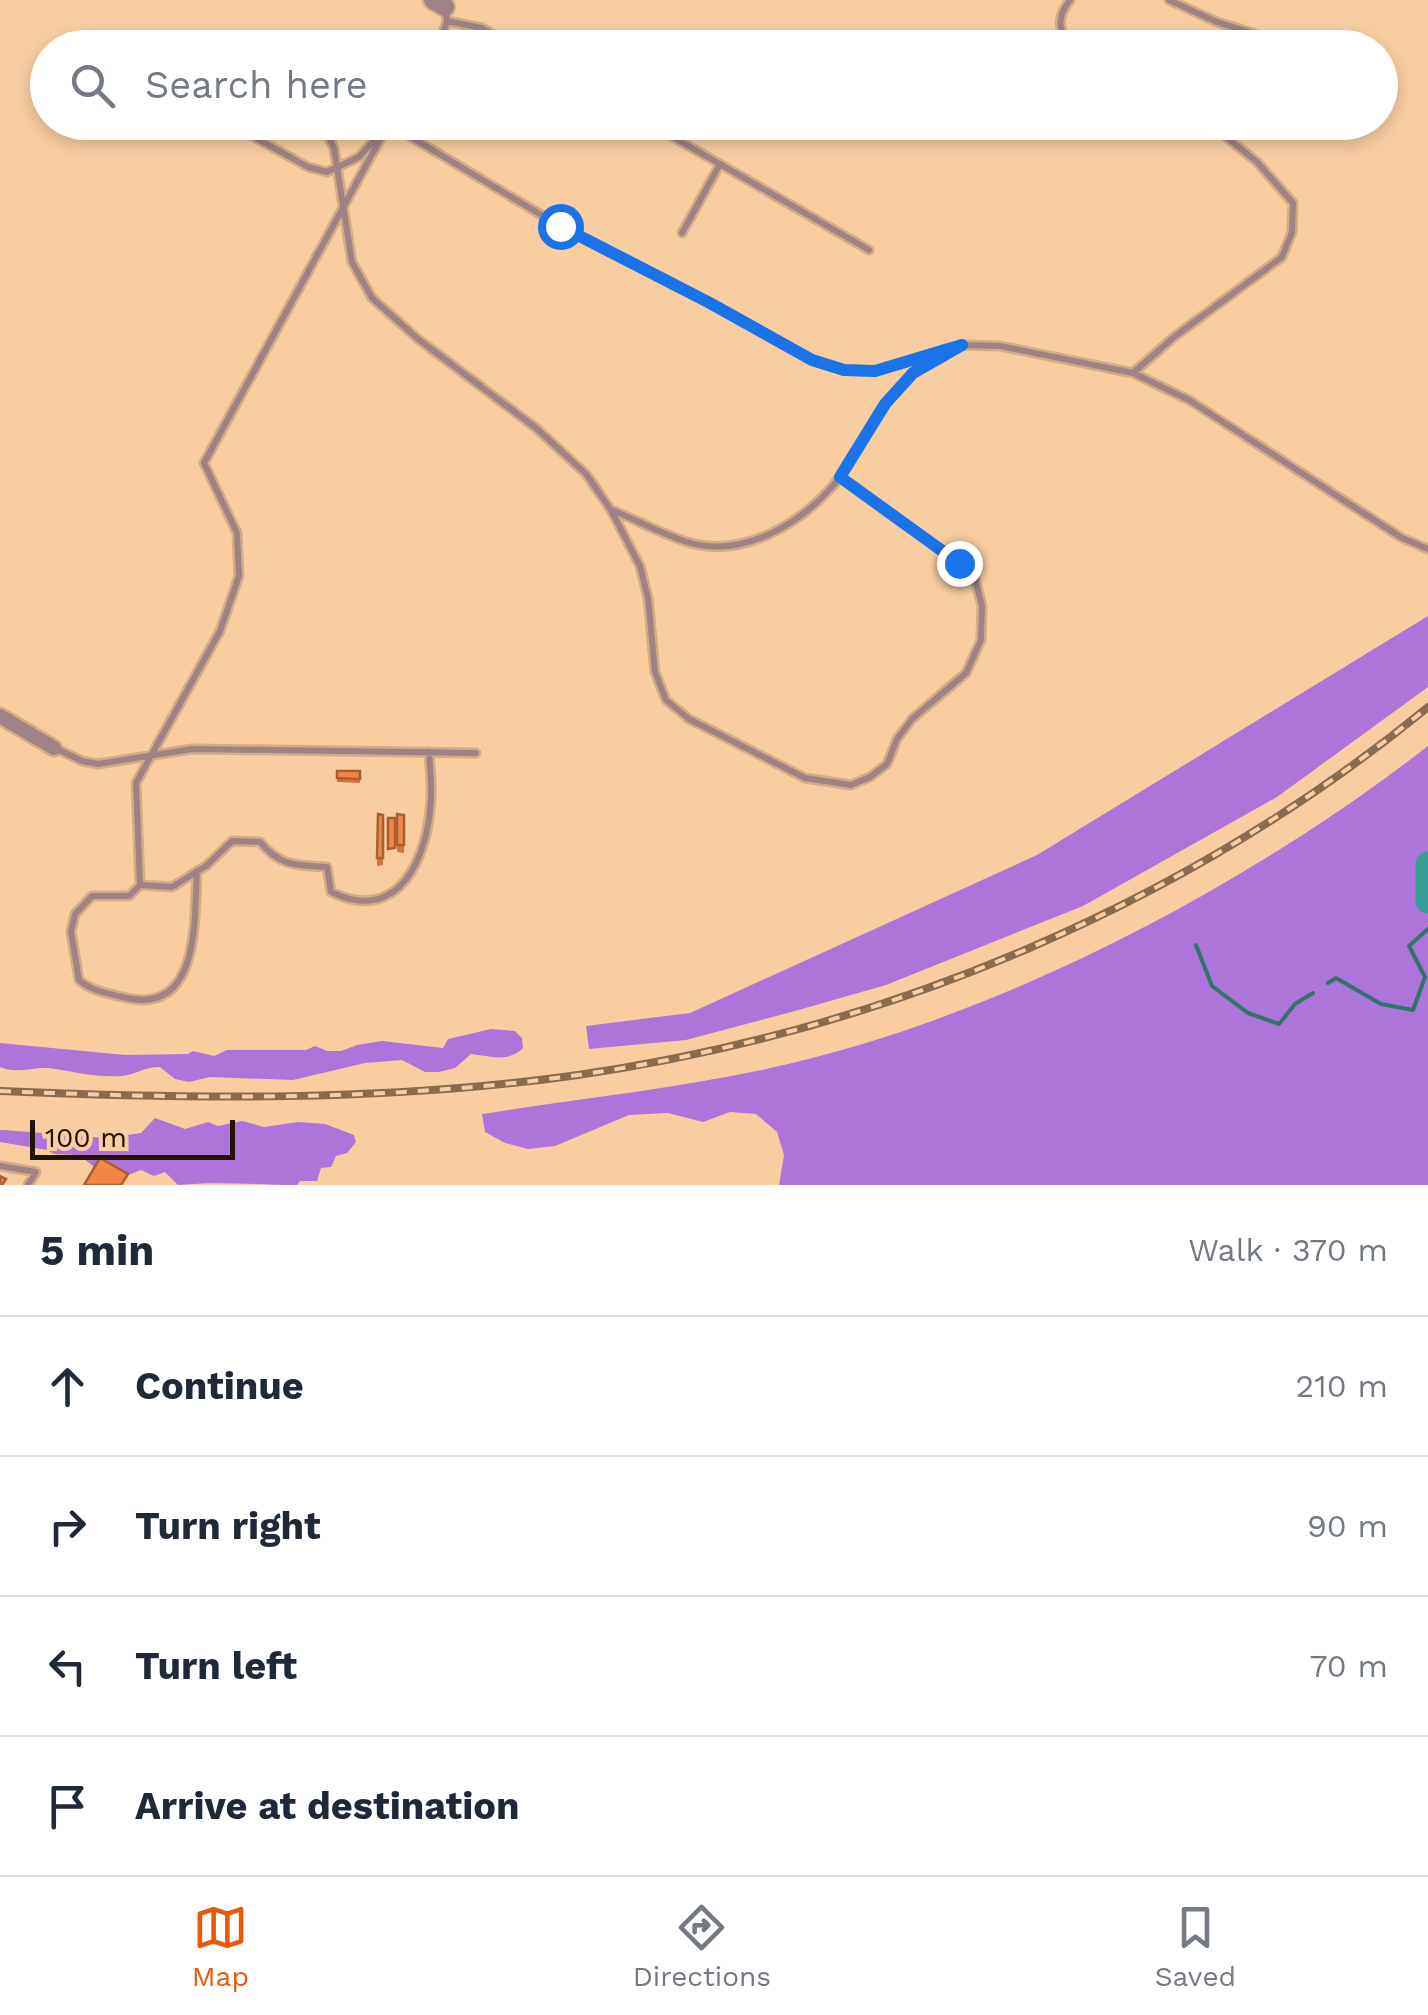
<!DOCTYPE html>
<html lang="en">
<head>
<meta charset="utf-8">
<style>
	body { margin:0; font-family:"Work Sans",sans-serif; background:#f2f2f3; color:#1f2937 }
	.scale { position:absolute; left:30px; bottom:25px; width:205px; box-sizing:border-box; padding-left:10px; border:5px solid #221303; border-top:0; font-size:28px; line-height:35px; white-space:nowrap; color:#221303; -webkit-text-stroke:8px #f8cea1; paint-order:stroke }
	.stop { position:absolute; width:30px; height:30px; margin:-22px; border:8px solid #1a73e8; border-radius:50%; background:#fff }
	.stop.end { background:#1a73e8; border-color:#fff; box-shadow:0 2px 10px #0008 }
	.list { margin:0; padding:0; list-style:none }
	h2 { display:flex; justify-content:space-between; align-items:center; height:130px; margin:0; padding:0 40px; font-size:42px }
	h2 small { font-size:32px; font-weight:400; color:#747a83 }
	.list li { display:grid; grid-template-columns:65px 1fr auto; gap:30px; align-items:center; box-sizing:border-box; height:140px; padding:0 40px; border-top:2px solid #e0e1e3 }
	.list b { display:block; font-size:38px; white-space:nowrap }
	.list em { font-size:32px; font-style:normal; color:#747a83 }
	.icon { flex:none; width:55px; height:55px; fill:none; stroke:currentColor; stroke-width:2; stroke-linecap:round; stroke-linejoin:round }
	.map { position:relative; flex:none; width:1428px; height:1185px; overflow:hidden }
	.search { position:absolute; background:#fff; box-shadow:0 5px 15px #0003; left:30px; right:30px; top:30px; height:110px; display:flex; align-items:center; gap:25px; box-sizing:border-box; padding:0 35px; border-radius:55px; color:#747a83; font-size:38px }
	.sheet { height:690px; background:#fff }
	nav { display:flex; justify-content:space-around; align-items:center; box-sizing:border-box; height:140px; border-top:2px solid #e0e1e3; background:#fff; font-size:28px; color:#747a83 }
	nav a { display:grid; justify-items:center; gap:5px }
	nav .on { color:#ea580c }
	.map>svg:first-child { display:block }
</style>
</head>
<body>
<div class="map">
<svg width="1428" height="1185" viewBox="0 0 1428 1185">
	<rect width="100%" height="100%" fill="#f8cea1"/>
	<path fill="#ad75da" d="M1428 616V687L1277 797 1083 906 886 985 795 1011 686 1040 589 1049 586 1026 690 1013 1037 855Z
		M1428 746V1185H779L784 1155 777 1132 756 1114 730 1112 703 1122 668 1113 629 1115 555 1146 528 1149 505 1143 485 1132 482 1114C576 1099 673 1089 766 1069 995 1020 1244 889 1428 746Z
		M491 1029 515 1031 522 1038 523 1048C508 1063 490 1056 471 1054L455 1068 439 1072H425L402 1060 365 1063 293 1080 210 1077 189 1082 175 1079 160 1067C143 1067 136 1075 121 1076 97 1078 72 1071 48 1068 32 1067 16 1074 0 1067V1043L125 1055 188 1054 193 1051 214 1056 227 1050H306L315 1046 327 1051H341L357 1045 382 1041 443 1048 448 1039Z
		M155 1118 185 1129 208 1122 218 1126 242 1121 264 1127 298 1122 325 1124 354 1135 356 1142 347 1153 336 1156 331 1167 321 1168 317 1181H300L297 1185C254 1185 219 1181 178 1185L165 1172 154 1176 141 1170 131 1174 97 1169 79 1155 54 1154 47 1150 0 1142V1130H4L105 1138 141 1133Z"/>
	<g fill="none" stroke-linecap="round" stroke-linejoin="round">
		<path stroke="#31746a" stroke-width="4" d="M1196 945 1212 986 1248 1013 1279 1024 1295 1004 1313 993
			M1328 983 1336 978 1381 1004 1413 1010 1425 977 1409 946 1428 929"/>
		<path stroke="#389d96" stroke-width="25" d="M1428 864V901"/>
		<g stroke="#d1ac85" stroke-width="11">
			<path id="service" d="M1070 0C1056 18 1057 33 1075 48
				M1169 0 1217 22 1300 48
				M447 21 482 28 517 48
				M438 48 447 21 445 8
				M227 122 308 167 327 172 359 157 389 124 560 226 708 302 813 360 843 370 875 371 949 348
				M321 122 334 148 352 262 372 298 418 339 536 428 586 474 611 510 640 566 648 598 655 672 666 700 689 719 805 778 851 785 870 777 887 764 897 739 912 719 966 673 981 640 982 606 975 579 959 563 840 477 885 404 913 373 962 345
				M647 122 869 250
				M682 233 720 164
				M961 345 1000 346 1133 373 1189 400 1402 538 1428 549
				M1133 373 1174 337 1282 257 1292 232 1293 203 1257 162 1208 122
				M612 510C636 520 660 533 684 541 743 561 805 522 840 477
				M55 748 82 761 98 764 192 749 476 753
				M197 871C194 920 201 1018 122 997 107 993 91 991 79 980L71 932 75 914 92 896H129L140 885 136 783 220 631 239 576 237 533 204 463 382 136
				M140 885 172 887 206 866 232 841 260 842C281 867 296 865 327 867L331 892C400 925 428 857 431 799 432 784 430 767 429 752
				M0 1166 36 1172 28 1185"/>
		</g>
		<g stroke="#d1ac85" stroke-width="19">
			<path id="minor" d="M0 716 54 748"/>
		</g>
		<g stroke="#d1ac85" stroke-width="22">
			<path id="tertiary" d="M433 0 445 7"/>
		</g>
		<use href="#service" stroke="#9e8286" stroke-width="6"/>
		<use href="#minor" stroke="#9e8286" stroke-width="14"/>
		<use href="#tertiary" stroke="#9e8286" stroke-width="18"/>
		<g stroke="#886c4e" stroke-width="8">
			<path id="rail" d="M0 1091C193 1099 386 1102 578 1075 885 1031 1187 905 1428 707"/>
		</g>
		<use href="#rail" stroke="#f8cea1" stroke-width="4" stroke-dasharray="11" stroke-linecap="butt"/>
	</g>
	<path fill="#d1733d" d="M337 771H360V783L337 782Z
		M378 814 383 815V865L377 866Z
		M397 814 404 815V853L397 852Z"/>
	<path fill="#f38647" stroke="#aa5e32" stroke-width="2.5" d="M337 771H360V779L337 778Z
		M378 814 383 815V858H377Z
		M397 814 404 815V845H397Z
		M388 818H395V848L388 849Z
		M100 1158 128 1174 121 1185H84Z
		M0 1176 6 1179 2 1185H0Z"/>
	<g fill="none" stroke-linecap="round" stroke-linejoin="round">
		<path stroke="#1a73e8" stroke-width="12" d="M560 226 708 302 812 360 844 370 875 371 962 345 913 373 885 404 840 477 959 563"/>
	</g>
</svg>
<div class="scale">100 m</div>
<div class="stop" style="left:560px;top:226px"></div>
<div class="stop end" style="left:959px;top:563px"></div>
<div class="search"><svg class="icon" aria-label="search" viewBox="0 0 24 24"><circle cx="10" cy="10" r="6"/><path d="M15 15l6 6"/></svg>Search here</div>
</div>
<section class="sheet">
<h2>5 min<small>Walk · 370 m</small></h2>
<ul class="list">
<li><svg class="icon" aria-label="ahead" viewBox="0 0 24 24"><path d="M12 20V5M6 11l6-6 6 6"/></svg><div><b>Continue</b></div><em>210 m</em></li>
<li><svg class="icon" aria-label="right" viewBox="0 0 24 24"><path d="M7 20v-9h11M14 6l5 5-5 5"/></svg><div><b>Turn right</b></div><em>90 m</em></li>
<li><svg class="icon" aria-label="left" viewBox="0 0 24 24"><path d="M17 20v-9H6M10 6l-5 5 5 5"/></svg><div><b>Turn left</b></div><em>70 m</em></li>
<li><svg class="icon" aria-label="arrive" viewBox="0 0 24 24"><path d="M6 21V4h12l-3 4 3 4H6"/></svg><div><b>Arrive at destination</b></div></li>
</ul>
</section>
<nav>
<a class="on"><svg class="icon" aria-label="map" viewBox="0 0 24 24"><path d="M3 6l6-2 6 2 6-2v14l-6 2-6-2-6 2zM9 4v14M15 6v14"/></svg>Map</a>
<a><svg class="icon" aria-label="directions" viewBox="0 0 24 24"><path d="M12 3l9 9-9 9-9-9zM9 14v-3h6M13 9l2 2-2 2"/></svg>Directions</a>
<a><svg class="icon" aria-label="saved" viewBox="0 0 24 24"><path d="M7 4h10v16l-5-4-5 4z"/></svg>Saved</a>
</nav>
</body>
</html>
